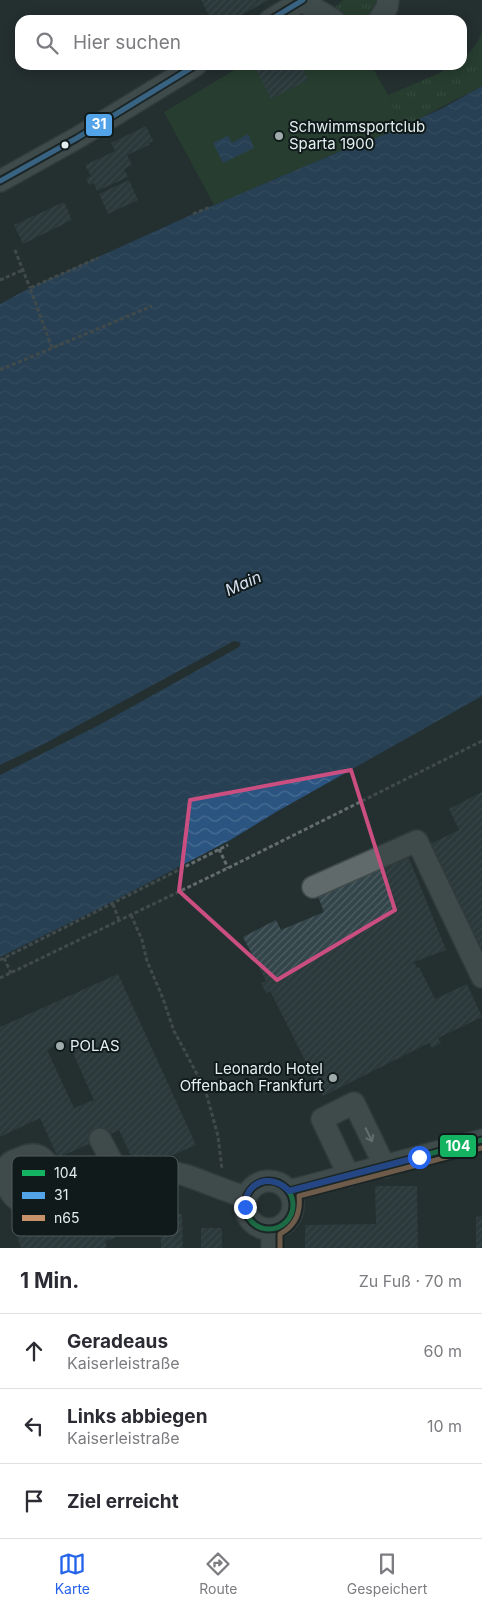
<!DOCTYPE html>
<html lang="de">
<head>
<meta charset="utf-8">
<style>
	body { margin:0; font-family:Inter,sans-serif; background:#f2f2f3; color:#2b2b33 }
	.stop { position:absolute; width:15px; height:15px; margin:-11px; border:4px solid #2563eb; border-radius:50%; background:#fff }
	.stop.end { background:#2563eb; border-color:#fff; box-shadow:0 1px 5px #0008 }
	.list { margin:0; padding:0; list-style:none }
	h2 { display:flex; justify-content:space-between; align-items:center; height:65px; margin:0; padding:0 20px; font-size:21px }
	h2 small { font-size:16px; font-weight:400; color:#7c7c81 }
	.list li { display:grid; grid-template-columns:32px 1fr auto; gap:15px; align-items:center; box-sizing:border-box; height:75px; padding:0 20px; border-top:1px solid #e1e1e2 }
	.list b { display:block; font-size:19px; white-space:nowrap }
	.list p { margin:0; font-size:16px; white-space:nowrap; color:#7c7c81 }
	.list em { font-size:16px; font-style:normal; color:#7c7c81 }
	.icon { flex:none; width:28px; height:28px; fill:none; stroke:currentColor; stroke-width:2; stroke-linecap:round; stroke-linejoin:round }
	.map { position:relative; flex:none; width:482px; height:1248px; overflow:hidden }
	.search { position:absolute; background:#fff; box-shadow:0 2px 12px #0003; left:15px; right:15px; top:15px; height:55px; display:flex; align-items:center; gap:12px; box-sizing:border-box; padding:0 18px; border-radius:15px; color:#7c7c81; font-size:19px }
	.sheet { height:290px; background:#fff }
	nav { display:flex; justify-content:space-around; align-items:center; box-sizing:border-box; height:70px; border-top:1px solid #e1e1e2; background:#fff; font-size:14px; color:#7c7c81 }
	nav a { display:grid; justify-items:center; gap:2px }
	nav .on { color:#2563eb }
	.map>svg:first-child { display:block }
</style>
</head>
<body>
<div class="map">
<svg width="482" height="1248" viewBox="0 0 482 1248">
	<defs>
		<pattern id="grass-tufts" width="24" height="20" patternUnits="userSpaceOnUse" patternTransform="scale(1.25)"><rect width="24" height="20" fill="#2b4f32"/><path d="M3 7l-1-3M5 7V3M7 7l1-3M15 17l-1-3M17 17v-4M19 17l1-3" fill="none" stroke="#496950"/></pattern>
		<pattern id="water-waves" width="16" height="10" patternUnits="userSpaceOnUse" patternTransform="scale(1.25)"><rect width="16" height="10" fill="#2b5481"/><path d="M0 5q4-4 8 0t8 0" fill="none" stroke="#496d93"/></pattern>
		<pattern id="building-hatch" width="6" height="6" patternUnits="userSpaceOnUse" patternTransform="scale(1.25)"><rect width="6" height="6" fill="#33454a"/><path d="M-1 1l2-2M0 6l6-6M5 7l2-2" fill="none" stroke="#506064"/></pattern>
	</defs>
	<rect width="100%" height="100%" fill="#242f30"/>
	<path fill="url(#grass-tufts)" d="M343 0H378L372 14C355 22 349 18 334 8Z
		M482 31V86L401 128 388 95 433 76 455 65H462V59C471 52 479 43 482 31Z"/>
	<path fill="#2b4f32" d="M243 65H371L388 95 401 128 356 147 355 145 214 205 164 112Z"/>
	<path fill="url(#water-waves)" d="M482 86V696L276 812 232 839 104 906 0 957V775L99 725 239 647 241 643 234 641 44 744 0 765V304L30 288 193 214 355 145 356 147 443 108Z
		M248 134 254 148 223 163 213 143 228 136 232 143Z"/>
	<path fill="url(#building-hatch)" fill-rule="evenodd" d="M201 0H269L232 20H211Z
		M254 65H316L304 71 308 80 271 99Z
		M146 126 153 141 149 143V145L127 155 132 165 124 169 128 177 97 191 94 183 89 185 86 178 91 176 85 165 115 151 111 143Z
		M129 180 138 200 108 214 99 194Z
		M64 202 72 220 23 244 14 225Z
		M482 792V957L426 846 459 830 449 809Z
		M409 858 446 950 414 962 417 968 419 967 435 999 467 984 482 1017 438 1038 441 1043 432 1048 429 1043 323 1096 270 991 266 993 261 983 266 981 243 937 276 920 281 930 324 912 317 894Z
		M118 974 196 1145 173 1155 131 1156 119 1130 58 1158 40 1118 0 1137V1027ZM67 1040 94 1100 74 1108 47 1050Z
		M375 1186H417L418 1248H305V1225L376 1224Z
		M117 1193 122 1209 107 1215 115 1238 105 1241 107 1248H21L16 1234 64 1217 60 1208 71 1204 75 1213 102 1203 101 1199Z
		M182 1214 183 1248H161L160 1215Z
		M482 1216V1248H476V1217Z
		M201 1228H222V1248H201Z"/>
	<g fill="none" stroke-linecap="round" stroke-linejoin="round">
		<g stroke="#404a4b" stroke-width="24">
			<path id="minor" d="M302 1 334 20
				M270 20 303 0
				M379 20 387 7 388 0
				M0 181 77 138 196 65
				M313 887 417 841 482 977
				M100 1139 117 1171
				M349 1176 322 1119 354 1103 385 1167
				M245 1205a24 24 0 1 1 48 0a24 24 0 1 1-48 0Z
				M58 1190C52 1173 47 1147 23 1157 19 1159 13 1160 10 1163 0 1172 8 1198 21 1201 36 1205 94 1173 118 1171 137 1169 167 1170 185 1175 206 1182 225 1191 246 1197
				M289 1191 482 1140
				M272 1229V1248"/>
		</g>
		<path stroke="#646b6c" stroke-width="3" stroke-dasharray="4 2.5" stroke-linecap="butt" d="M193 214 210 207
			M15 250 30 288
			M0 280 23 270
			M52 348 30 288 98 258
			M0 370 152 306
			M219 849 228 868
			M113 904 119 920
			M131 915 142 940 147 961 162 996 174 1031 205 1089 218 1136 222 1169
			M4 958 11 973
			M0 960 228 845
			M0 978 228 868 482 741"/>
		<use href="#minor" stroke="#606a6a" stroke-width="21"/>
		<g stroke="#101a1a" stroke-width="9">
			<path id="bus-1" d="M245 1205a24 24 0 1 1 48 0a24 24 0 1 1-48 0Z
				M289 1191 482 1140"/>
		</g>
		<g stroke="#101a1a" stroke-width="9">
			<path id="bus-2" d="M270 20 303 0
				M0 181 77 138 196 65"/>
		</g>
		<g stroke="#101a1a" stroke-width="9">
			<path id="bus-3" d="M280 1248V1234C295 1226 301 1213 299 1196L482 1148"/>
		</g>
		<use href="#bus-1" stroke="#13b361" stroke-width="5"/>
		<use href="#bus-2" stroke="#53a3e8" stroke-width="5"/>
		<use href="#bus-3" stroke="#c7916a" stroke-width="5"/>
	</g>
	<defs><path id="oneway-shaft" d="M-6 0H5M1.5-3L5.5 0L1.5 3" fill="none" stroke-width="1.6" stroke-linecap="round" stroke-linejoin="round" transform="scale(1.25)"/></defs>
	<use stroke="#aeb9ba" href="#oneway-shaft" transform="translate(369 1135) rotate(64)"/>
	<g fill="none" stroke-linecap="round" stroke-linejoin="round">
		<path stroke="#2563eb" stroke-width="6" d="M245 1207C245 1180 272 1173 289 1191L419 1157"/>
	</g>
	<path d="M0 0H482V1248H0ZM351 770 395 910 277 980 179 891 190 800Z" fill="#242f30" fill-opacity=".55" fill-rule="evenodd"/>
	<path fill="none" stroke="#ca4e80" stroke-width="4" stroke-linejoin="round" d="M351 770 395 910 277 980 179 891 190 800Z"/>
	<g fill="#a0abac" stroke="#101a1a" stroke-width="2">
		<circle cx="279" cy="136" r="5"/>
		<circle cx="60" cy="1046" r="5"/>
		<circle cx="333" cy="1078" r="5"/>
	</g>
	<circle fill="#e2eeef" stroke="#101a1a" stroke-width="2" cx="65" cy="145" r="4.5"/>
	<g text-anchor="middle" stroke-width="4" stroke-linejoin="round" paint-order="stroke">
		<g font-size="15" fill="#e2eeef" stroke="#101a1a" text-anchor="start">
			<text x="289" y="132">Schwimmsportclub<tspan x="289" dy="17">Sparta 1900</tspan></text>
			<text x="70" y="1051">POLAS</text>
			<text x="323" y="1074" text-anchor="end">Leonardo Hotel<tspan x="323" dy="17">Offenbach Frankfurt</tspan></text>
		</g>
		<g font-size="16" font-style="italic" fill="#d6e2f2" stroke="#101a1a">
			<text transform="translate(243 583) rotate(-24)" y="6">Main</text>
		</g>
	</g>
	<rect x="12" y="1156" width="166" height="80" rx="8" fill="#101a1a" stroke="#4f5a5a" stroke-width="1"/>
	<rect x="22" y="1170" width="23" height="6" fill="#13b361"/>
	<rect x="22" y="1192" width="23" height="7" fill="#53a3e8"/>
	<rect x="22" y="1215" width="23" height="6" fill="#c7916a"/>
	<g font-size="14" fill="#e2eeef">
		<text x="54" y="1178">104</text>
		<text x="54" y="1200">31</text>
		<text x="54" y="1223">n65</text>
	</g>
	<g stroke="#101a1a" stroke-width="2">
		<rect x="85" y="113" width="28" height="24" rx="5" fill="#53a3e8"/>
		<rect x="439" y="1134" width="38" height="24" rx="5" fill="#13b361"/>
	</g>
	<g font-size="14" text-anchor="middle" font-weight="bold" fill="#fff">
		<text x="99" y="129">31</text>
		<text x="458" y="1151">104</text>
	</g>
</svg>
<div class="stop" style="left:419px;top:1157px"></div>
<div class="stop end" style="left:245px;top:1207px"></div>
<div class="search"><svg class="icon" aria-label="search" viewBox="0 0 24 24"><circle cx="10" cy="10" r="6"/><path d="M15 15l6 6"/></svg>Hier suchen</div>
</div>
<section class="sheet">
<h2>1 Min.<small>Zu Fuß · 70 m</small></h2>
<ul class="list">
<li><svg class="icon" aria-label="ahead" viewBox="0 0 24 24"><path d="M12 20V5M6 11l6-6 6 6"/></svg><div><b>Geradeaus</b><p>Kaiserleistraße</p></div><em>60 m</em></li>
<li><svg class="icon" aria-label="left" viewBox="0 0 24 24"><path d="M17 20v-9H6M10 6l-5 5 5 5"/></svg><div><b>Links abbiegen</b><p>Kaiserleistraße</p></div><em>10 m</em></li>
<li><svg class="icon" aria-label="arrive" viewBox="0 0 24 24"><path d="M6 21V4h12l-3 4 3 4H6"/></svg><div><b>Ziel erreicht</b></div></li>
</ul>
</section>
<nav>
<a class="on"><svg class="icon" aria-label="map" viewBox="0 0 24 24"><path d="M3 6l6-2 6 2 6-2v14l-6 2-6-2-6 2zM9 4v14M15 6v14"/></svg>Karte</a>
<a><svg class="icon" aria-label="directions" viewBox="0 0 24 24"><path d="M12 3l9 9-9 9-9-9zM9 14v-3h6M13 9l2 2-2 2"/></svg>Route</a>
<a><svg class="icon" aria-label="saved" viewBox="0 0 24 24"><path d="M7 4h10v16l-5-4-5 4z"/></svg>Gespeichert</a>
</nav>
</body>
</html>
